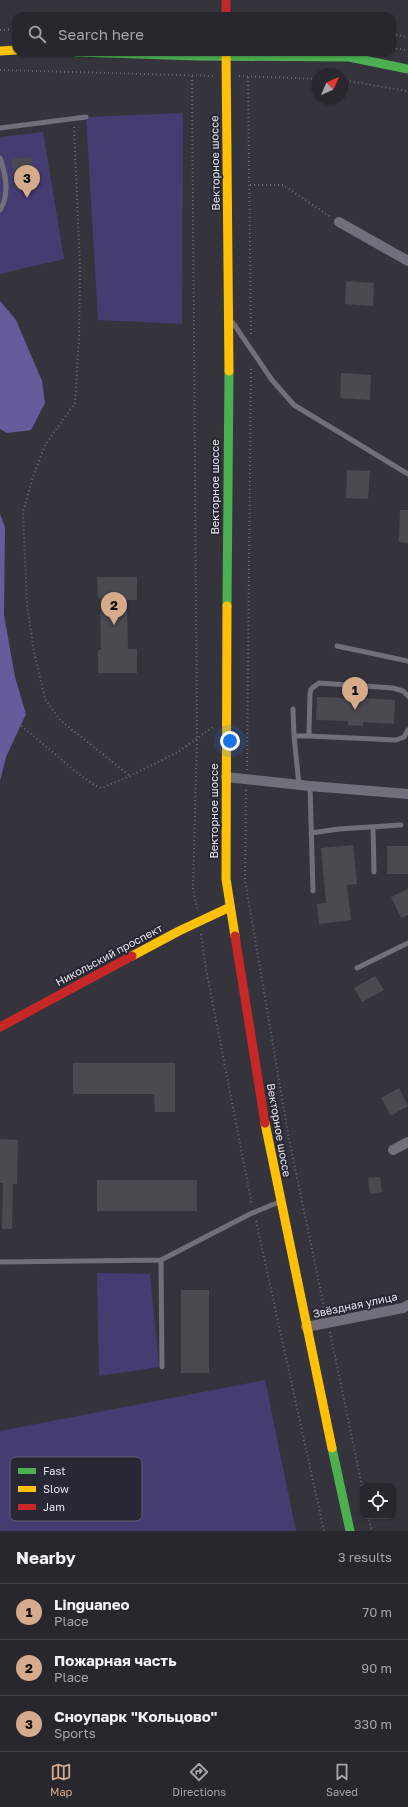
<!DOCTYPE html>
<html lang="en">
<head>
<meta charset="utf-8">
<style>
	body { margin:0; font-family:"Golos Text",sans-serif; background:#302f35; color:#f1f3f6 }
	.controls { position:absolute; right:12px; bottom:12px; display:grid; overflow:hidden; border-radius:8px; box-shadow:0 1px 3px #0004 }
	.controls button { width:36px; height:36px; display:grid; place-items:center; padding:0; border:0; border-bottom:1px solid #444449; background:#28272d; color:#f1f3f6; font:20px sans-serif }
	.compass { position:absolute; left:312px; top:68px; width:36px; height:36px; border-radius:50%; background:#28272d; box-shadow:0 1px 3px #0004; rotate:45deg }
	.you { position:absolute; left:230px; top:741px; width:14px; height:14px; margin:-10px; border:3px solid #fff; border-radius:50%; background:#1a73e8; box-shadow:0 0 0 6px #1a73e833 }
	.badge { display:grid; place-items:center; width:26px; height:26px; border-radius:50%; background:#d6ab8b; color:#111; font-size:13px; font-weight:700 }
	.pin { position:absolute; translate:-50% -33px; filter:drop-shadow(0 1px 2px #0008) }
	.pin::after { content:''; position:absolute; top:21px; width:14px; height:12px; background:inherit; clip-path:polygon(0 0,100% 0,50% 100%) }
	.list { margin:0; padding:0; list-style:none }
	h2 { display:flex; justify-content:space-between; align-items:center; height:52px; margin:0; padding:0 16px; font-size:17px }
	h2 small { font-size:13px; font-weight:400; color:#a5a5aa }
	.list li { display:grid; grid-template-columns:26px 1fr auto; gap:12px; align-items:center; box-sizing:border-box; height:56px; padding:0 16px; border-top:1px solid #444449 }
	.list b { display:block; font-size:15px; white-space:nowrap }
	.list p { margin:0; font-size:13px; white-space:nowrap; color:#a5a5aa }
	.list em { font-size:13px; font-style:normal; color:#a5a5aa }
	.icon { flex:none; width:22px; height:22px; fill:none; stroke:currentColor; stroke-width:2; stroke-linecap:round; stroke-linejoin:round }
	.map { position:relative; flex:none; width:408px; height:1531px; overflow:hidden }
	.search { position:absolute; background:#28272d; box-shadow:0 1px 3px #0004; left:12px; right:12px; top:12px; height:44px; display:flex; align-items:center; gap:10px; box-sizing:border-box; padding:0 14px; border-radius:12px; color:#a5a5aa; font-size:15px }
	.sheet { height:220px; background:#28272d }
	nav { display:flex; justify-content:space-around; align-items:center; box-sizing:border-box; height:56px; border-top:1px solid #444449; background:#28272d; font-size:11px; color:#a5a5aa }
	nav a { display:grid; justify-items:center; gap:2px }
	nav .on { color:#d6ab8b }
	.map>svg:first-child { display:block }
</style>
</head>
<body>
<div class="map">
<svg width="408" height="1531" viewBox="0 0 408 1531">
	<rect width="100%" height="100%" fill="#35343c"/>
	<path fill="#453c72" d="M183 113 182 324 98 320 86 117Z
		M43 132 64 259 0 274V137Z
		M97 1273 150 1274 159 1367 99 1376Z
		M265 1380 296 1531H0V1431Z"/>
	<path fill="#655d9b" d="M0 301 16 320 42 381 45 403 31 430 7 433 0 429Z
		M0 514 5 527 4 615 15 677 26 714 6 757 0 781Z"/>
	<path fill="#4b4a51" d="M31 157 34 188 15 189 12 159Z
		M346 281 374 283 373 306 345 304Z
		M341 373 371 375 370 400 340 398Z
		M347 470 370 471 368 499 346 498Z
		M400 510H408V543L399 542Z
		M97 577H137V600H127L128 649H137V673H98V650H101L100 598H98Z
		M348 693 361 694V698L395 700 394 724 363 722V726L348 725V721L316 720 317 697 348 698Z
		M353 845 357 884 347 885 351 920 319 924 317 904 326 903 321 848Z
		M387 846H408V874H387Z
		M408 889V915L401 918 391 897Z
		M375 976 384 990 362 1002 354 988Z
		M73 1063H175V1112H155L154 1094H73Z
		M399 1088 408 1106 391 1116 381 1098Z
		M0 1139 18 1140 17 1184H13L12 1229H2L3 1183H0Z
		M380 1177 382 1192 370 1194 368 1178Z
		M97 1180H197V1211H97Z
		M181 1290H209V1373H181Z"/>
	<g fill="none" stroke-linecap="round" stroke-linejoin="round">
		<path stroke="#6c6b74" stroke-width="2" stroke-dasharray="1 3" stroke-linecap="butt" d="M0 30 16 29
			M392 34 408 37
			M392 48 408 50
			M0 70 215 76
			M192 76 197 738 193 889 197 908
			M239 76 318 79
			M248 77 251 336
			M342 80 408 91
			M74 127 80 268 79 337 75 403 45 445 33 477 23 512 27 604 34 652 45 699 60 720 130 776
			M250 185H283L331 217
			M6 713 80 775 96 786 102 788 130 776 178 752 213 727
			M247 770 251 366
			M246 790 245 880 289 1139 325 1312
			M201 934 206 969 252 1205
			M256 1221 324 1531
			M330 1332 363 1491
			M368 1516 372 1531"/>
		<path stroke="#706f7a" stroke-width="5" d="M0 128 86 117
			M0 158C6 175 10 194 0 210
			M233 323 272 380 294 405 408 474
			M337 646 408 661
			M408 696 403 691 393 688 319 683 311 689 310 694 309 732V736L396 740 404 737 408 730
			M293 709 294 736
			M299 785 294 736H309
			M310 786 313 891
			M373 827 374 872
			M311 833 339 829 401 825
			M357 968 408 943
			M161 1260 162 1367
			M0 1262 161 1260 250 1214 279 1202"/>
		<path stroke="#706f7a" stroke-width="10" d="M339 222 408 261
			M226 777 310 786 408 794
			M393 1150 408 1142
			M306 1327 403 1308 408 1305"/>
		<path stroke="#4caf50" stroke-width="9" d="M76 52 198 56 349 57 408 69
			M227 606 229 371
			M332 1448 350 1531"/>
		<path stroke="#ffc107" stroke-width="9" d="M0 51 16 50
			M226 52 229 371
			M227 606 226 879 235 936
			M132 956 179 931 230 907
			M265 1123 332 1448"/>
		<path stroke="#c62828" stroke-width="9" d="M226 0V16
			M235 936 265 1123
			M0 1027 132 956"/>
	</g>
	<g text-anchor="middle" stroke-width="4" stroke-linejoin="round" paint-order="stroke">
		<g font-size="11" fill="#e4e4ed" stroke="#282734">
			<text transform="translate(215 163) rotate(-91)" y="4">Векторное шоссе</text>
			<text transform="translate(215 487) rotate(-90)" y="4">Векторное шоссе</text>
			<text transform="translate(214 811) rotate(-90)" y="4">Векторное шоссе</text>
			<text transform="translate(109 955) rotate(-28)" y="4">Никольский проспект</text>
			<text transform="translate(279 1130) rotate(80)" y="4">Векторное шоссе</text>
			<text transform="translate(355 1305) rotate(-12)" y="4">Звёздная улица</text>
		</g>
	</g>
	<rect x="10" y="1457" width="132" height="64" rx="6" fill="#282734" stroke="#60606c" stroke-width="1"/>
	<rect x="18" y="1468" width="18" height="6" fill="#4caf50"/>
	<rect x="18" y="1486" width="18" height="6" fill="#ffc107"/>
	<rect x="18" y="1504" width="18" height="6" fill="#c62828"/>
	<g font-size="11" fill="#e4e4ed">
		<text x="43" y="1475">Fast</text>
		<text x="43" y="1493">Slow</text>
		<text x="43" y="1511">Jam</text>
	</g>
</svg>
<div class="controls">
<button><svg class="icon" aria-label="locate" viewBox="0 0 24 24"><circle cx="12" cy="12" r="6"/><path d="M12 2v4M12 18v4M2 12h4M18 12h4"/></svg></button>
</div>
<svg class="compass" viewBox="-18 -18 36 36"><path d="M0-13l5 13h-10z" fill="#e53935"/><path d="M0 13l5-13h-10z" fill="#a5a5aa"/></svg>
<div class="you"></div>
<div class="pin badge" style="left:355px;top:710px">1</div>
<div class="pin badge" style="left:114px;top:625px">2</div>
<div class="pin badge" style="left:27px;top:198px">3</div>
<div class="search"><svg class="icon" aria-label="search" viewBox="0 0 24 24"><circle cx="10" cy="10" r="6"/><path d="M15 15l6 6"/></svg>Search here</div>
</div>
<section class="sheet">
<h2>Nearby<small>3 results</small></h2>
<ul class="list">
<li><span class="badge">1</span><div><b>Linguaneo</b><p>Place</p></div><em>70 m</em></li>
<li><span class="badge">2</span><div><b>Пожарная часть</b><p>Place</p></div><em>90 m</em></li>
<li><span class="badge">3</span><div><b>Сноупарк &quot;Кольцово&quot;</b><p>Sports</p></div><em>330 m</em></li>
</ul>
</section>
<nav>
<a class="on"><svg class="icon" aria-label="map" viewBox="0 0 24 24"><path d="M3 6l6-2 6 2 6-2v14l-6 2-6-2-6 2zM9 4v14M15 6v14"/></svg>Map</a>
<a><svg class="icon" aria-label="directions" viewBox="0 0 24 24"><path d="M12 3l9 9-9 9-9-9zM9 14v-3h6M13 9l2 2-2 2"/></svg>Directions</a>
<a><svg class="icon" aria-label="saved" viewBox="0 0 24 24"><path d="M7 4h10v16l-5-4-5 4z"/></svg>Saved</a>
</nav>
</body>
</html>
